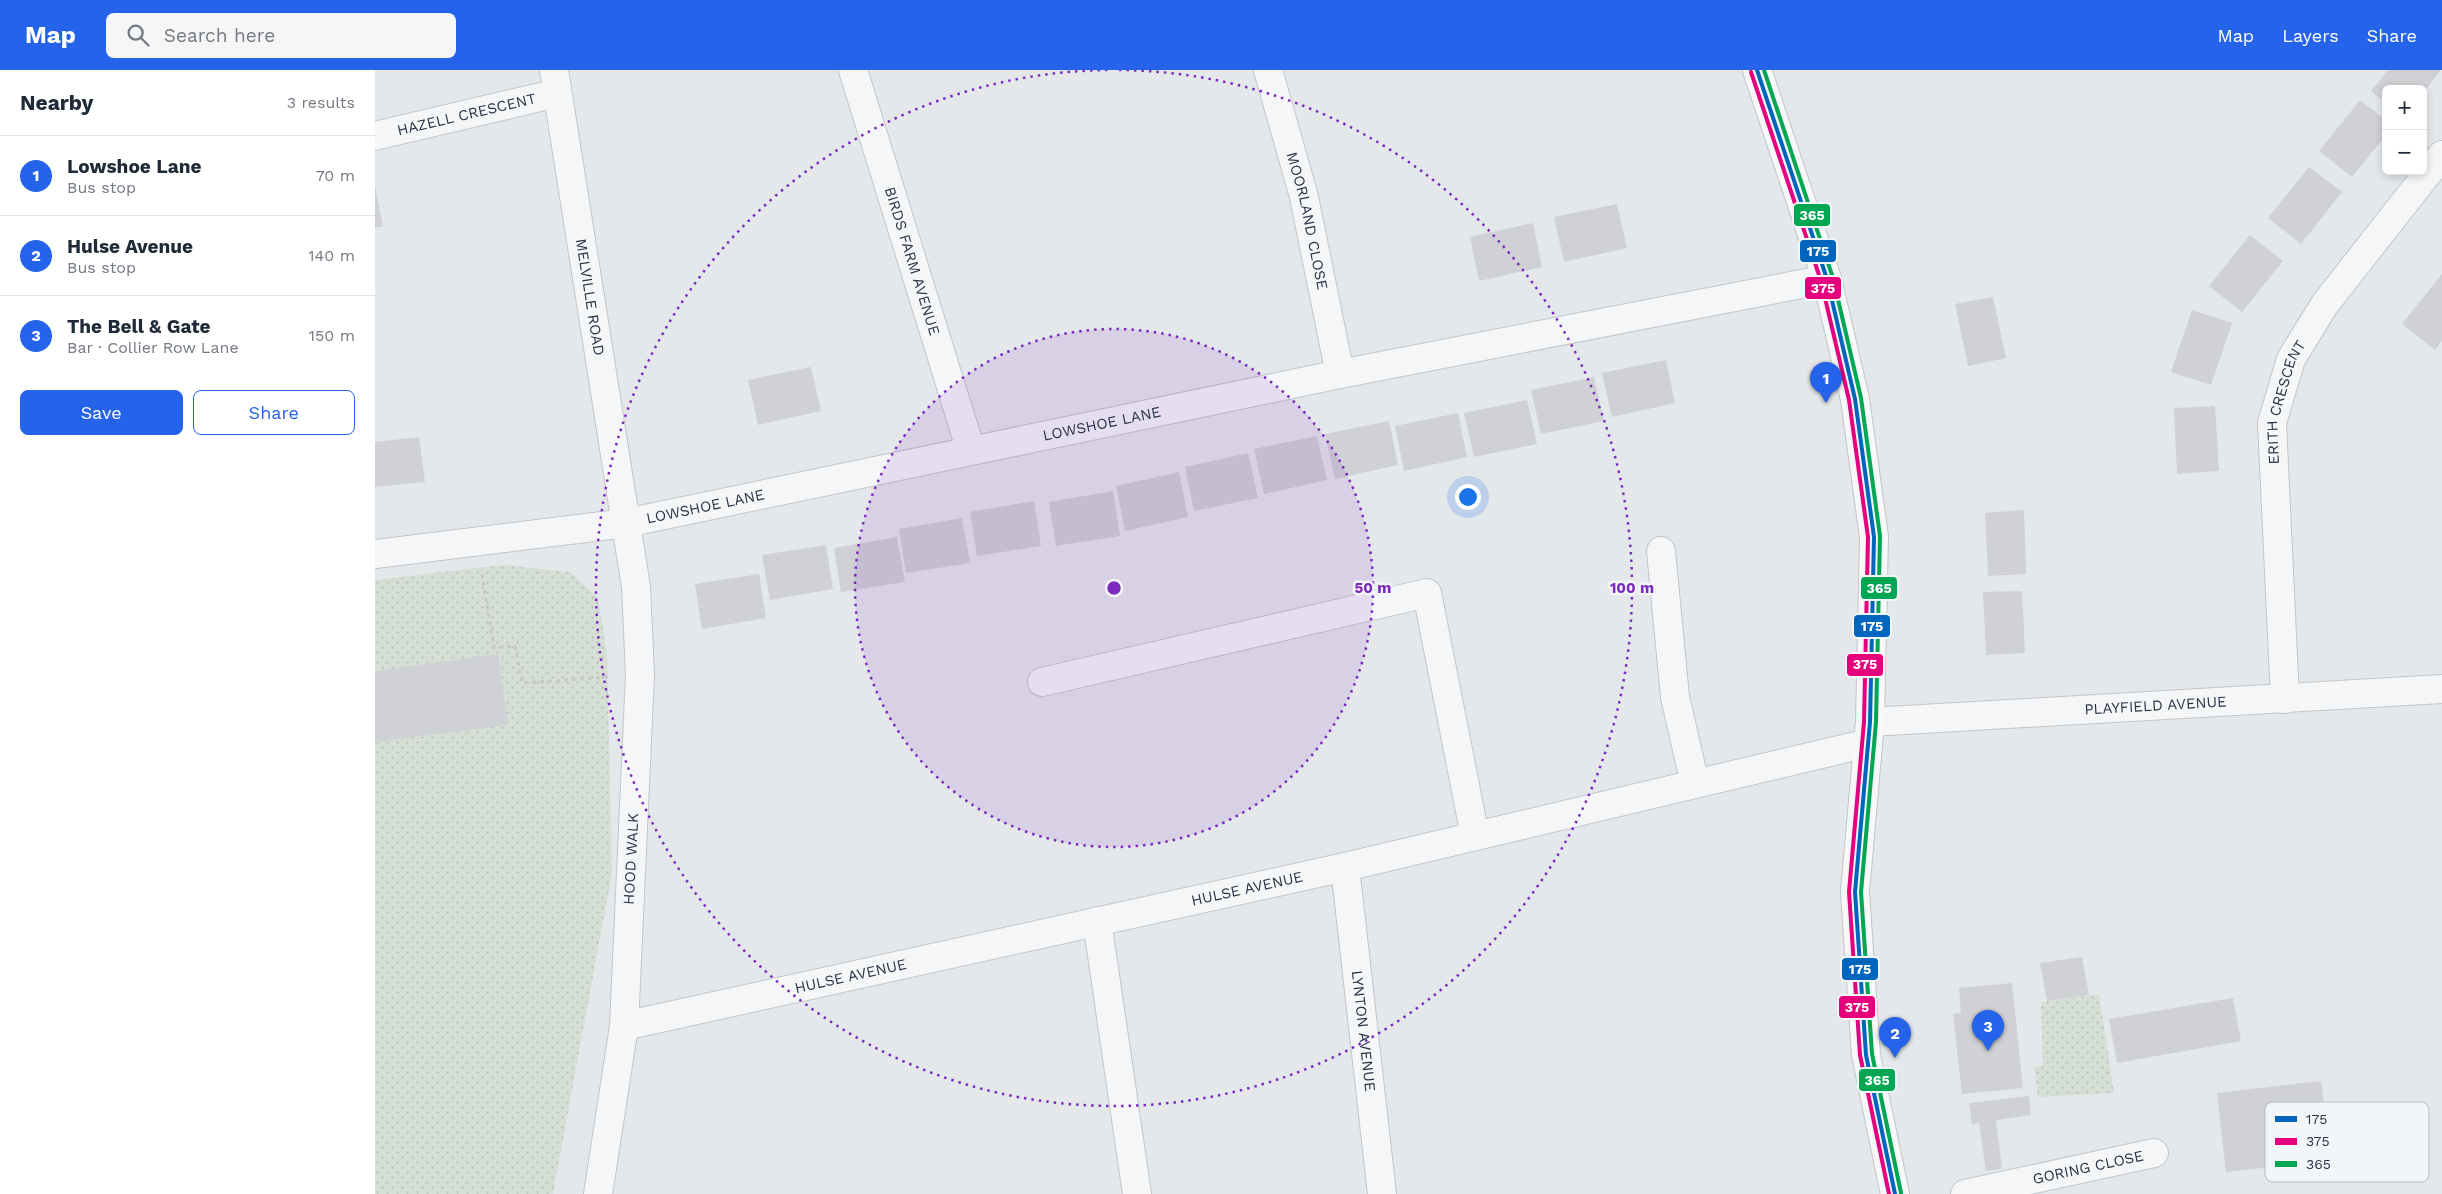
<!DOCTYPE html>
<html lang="en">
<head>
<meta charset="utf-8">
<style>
	body { margin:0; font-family:"Work Sans",sans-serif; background:#f6f6f7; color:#1f2937 }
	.controls { position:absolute; right:15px; top:15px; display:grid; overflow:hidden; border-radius:8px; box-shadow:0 2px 8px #0003 }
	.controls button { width:45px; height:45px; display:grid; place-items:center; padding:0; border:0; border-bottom:1px solid #e0e1e3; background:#fff; color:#1f2937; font:25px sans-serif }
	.you { position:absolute; left:1092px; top:426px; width:18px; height:18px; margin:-12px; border:4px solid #fff; border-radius:50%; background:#1a73e8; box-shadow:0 0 0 8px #1a73e833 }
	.badge { display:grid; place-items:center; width:32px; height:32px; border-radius:50%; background:#2563eb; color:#fff; font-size:16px; font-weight:700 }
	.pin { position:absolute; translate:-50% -41px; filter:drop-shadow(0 1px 2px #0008) }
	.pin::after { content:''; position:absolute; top:26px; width:18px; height:15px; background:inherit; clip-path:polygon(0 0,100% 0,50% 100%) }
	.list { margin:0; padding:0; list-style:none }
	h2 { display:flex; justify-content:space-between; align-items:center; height:65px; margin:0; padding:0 20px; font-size:21px }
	h2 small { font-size:16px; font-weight:400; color:#747a83 }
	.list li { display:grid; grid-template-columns:32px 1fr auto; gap:15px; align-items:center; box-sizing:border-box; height:80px; padding:0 20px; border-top:1px solid #e0e1e3 }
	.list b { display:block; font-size:19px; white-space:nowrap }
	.list p { margin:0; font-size:16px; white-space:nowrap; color:#747a83 }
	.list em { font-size:16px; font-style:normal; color:#747a83 }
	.actions { display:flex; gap:10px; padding:15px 20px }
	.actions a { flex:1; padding:11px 0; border:1px solid #2563eb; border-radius:8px; text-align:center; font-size:18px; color:#2563eb }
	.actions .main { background:#2563eb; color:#fff }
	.icon { flex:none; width:28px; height:28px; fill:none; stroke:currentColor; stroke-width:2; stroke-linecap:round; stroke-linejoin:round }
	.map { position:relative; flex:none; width:2067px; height:1124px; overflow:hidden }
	header { display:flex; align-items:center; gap:30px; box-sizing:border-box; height:70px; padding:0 25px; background:#2563eb; color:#fff }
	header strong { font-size:24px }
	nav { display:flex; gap:28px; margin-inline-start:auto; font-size:18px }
	.search { width:350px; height:45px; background:#f6f6f7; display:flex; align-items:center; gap:12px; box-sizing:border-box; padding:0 18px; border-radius:8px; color:#747a83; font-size:19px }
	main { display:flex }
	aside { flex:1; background:#fff }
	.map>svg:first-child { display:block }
</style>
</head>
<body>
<header>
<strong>Map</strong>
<div class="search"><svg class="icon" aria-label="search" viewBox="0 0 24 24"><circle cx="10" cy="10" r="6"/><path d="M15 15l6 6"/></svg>Search here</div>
<nav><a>Map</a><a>Layers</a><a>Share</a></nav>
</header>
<main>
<aside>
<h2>Nearby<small>3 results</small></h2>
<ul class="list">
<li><span class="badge">1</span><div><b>Lowshoe Lane</b><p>Bus stop</p></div><em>70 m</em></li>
<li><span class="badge">2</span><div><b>Hulse Avenue</b><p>Bus stop</p></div><em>140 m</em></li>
<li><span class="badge">3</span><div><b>The Bell &amp; Gate</b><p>Bar · Collier Row Lane</p></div><em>150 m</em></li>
</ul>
<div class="actions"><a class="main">Save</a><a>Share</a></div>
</aside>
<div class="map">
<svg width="2067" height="1124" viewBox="0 0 2067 1124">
	<defs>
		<pattern id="grass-dots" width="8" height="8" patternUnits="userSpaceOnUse" patternTransform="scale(1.25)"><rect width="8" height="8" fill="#d5dfd5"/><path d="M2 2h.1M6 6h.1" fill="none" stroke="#b7c0b8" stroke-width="1.8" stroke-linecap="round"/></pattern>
	</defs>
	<rect width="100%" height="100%" fill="#e5e8eb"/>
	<path fill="url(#grass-dots)" d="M128 495 195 502 223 528 232 584 237 803 178 1124H0V510Z
		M1724 924 1739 1023 1663 1027 1659 997 1668 995 1666 932Z"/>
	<path fill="#cfd1d4" d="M2013 0H2066L2048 23V19H2011V33L1996 21Z
		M1985 30 2011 50V65L1977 107 1944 81Z
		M1934 97 1967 122 1926 174 1893 148Z
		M0 116 8 156 0 158Z
		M1242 134 1252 178 1189 192 1179 147Z
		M1158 153 1167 197 1104 211 1095 167Z
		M1875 165 1908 191 1867 242 1834 216Z
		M2067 204V271L2060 280 2027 254Z
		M1618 227 1631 288 1593 296 1580 234Z
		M1817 240 1857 253 1836 315 1796 302Z
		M1291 290 1300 333 1237 347 1227 303Z
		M436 297 446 341 383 355 373 310Z
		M1219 307 1229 351 1166 364 1156 320Z
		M1152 330 1162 374 1099 387 1089 343Z
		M1840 336 1844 401 1802 404 1799 338Z
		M1083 343 1092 387 1029 401 1020 356Z
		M1014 351 1023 395 960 409 950 364Z
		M942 366 952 410 889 424 879 379Z
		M44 367 50 412 0 417V372Z
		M873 383 883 428 819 441 810 397Z
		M804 402 813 447 750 461 741 416Z
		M738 421 745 466 681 476 674 432Z
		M659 431 666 476 602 486 595 442Z
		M1649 440 1651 504 1613 506 1610 443Z
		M587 448 595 493 531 503 524 459Z
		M522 467 530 512 466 522 459 478Z
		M451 475 458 519 395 530 387 485Z
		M384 504 391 548 327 559 320 514Z
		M1647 521 1650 583 1611 585 1608 522Z
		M123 584 133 655 0 672V601Z
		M1707 887 1714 925 1672 931 1665 893Z
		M1637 913 1648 1018 1587 1024 1578 944 1586 943 1584 918Z
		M1858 928 1866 971 1742 993 1734 949Z
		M1946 1011 1951 1051 1901 1057 1906 1096 1851 1102 1842 1023Z
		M1654 1026 1656 1045 1621 1050 1627 1099 1611 1101 1604 1053 1597 1054 1594 1033Z"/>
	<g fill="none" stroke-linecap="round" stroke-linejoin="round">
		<g stroke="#c3c6c9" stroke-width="30">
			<g id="minor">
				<path id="s1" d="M179 0 261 517 265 605 249 956 223 1124"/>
				<path id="s2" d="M478 0 596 381"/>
				<path id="s3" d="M893 0 929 127 965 304"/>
				<path id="s4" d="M0 66 182 23"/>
				<path d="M1286 481 1300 627 1320 714"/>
				<path id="s5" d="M0 484 251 453 965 304 1452 209"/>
				<path d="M667 612 1052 523 1100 766"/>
				<path id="s6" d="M1910 629 1897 353 1916 289 1950 234 2067 85"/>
				<path id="s7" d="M1495 652 2067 619"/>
				<path id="s8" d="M970 797 1007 1124"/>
				<path d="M722 851 762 1124"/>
				<path id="s9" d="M249 956 970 797 1493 673"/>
				<path id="s10" d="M1590 1124 1779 1083"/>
			</g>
		</g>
		<g stroke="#c1c4c9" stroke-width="30">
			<path id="major" d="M1382 0 1452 209 1480 329 1499 467 1495 652 1480 822 1491 985 1520 1124"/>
		</g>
		<path stroke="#c5c9cd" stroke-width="3" stroke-dasharray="4 4" stroke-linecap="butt" d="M107 504 119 578 140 576 147 613 234 607"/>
		<use href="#minor" stroke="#f4f6f7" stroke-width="28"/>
		<use href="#major" stroke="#f8f8f9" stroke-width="28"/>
		<g stroke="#f3f6f9" stroke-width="8">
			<path id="bus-1" d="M1382 0 1452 209 1480 329 1499 467 1495 652 1480 822 1491 985 1520 1124"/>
		</g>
		<g stroke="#f3f6f9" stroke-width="8">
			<path id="bus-2" d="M1376 2 1446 211 1474 330 1493 467 1489 652 1474 822 1485 985 1514 1124"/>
		</g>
		<g stroke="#f3f6f9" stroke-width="8">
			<path id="bus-3" d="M1389 0 1458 208 1486 328 1505 466 1501 652 1486 822 1497 984 1526 1123"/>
		</g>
		<use href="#bus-1" stroke="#0065bd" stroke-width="4"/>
		<use href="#bus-2" stroke="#e5007d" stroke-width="4"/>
		<use href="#bus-3" stroke="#00a651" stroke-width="4"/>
	</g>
	<circle cx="739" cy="518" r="259" fill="#7b2cbf" fill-opacity=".12"/>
	<g fill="none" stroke="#7b2cbf" stroke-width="2.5" stroke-dasharray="2.5 5">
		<circle cx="739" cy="518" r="259"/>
		<path d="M744 0A518 518 0 1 1 734 0"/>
	</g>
	<g text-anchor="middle" stroke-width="5" stroke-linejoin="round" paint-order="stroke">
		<g font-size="15" fill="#283347" stroke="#f3f6f9">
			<text dy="5" stroke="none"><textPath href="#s4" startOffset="94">HAZELL CRESCENT</textPath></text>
			<text dy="5" stroke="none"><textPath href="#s3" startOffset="156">MOORLAND CLOSE</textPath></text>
			<text dy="5" stroke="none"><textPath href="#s2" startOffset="200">BIRDS FARM AVENUE</textPath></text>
			<text dy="5" stroke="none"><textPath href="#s1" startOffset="230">MELVILLE ROAD</textPath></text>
			<text dy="5" stroke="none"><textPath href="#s6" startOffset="299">ERITH CRESCENT</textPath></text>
			<text dy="5" stroke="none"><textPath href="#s5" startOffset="739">LOWSHOE LANE</textPath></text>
			<text dy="5" stroke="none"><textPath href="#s5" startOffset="334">LOWSHOE LANE</textPath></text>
			<text dy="5" stroke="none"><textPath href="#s7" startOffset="286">PLAYFIELD AVENUE</textPath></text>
			<text transform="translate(256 789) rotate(-87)" y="5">HOOD WALK</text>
			<text dy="5" stroke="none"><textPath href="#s9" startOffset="638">HULSE AVENUE</textPath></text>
			<text dy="5" stroke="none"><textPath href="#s9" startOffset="232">HULSE AVENUE</textPath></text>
			<text dy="5" stroke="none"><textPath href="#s8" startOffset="165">LYNTON AVENUE</textPath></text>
			<text dy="5" stroke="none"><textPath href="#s10" startOffset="126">GORING CLOSE</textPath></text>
		</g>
	</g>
	<rect x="1890" y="1032" width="164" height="80" rx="8" fill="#f3f6f9" stroke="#b6bcc4" stroke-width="1"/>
	<rect x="1900" y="1046" width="22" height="6" fill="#0065bd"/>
	<rect x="1900" y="1068" width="22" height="7" fill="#e5007d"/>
	<rect x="1900" y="1091" width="22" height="6" fill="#00a651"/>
	<g font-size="14" fill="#283347">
		<text x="1931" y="1054">175</text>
		<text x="1931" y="1076">375</text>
		<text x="1931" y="1099">365</text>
	</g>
	<circle cx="739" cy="518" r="8" fill="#7b2cbf" stroke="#f3f6f9" stroke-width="2.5"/>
	<g font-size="15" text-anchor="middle" font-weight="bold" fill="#7b2cbf" stroke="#f3f6f9" stroke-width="5" stroke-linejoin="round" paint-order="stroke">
		<text x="998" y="523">50 m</text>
		<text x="1257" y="523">100 m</text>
	</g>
	<g stroke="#f3f6f9" stroke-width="2">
		<rect x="1418" y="133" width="38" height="24" rx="5" fill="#00a651"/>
		<rect x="1424" y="169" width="38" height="24" rx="5" fill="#0065bd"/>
		<rect x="1429" y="206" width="38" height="24" rx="5" fill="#e5007d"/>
		<rect x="1485" y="506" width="38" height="24" rx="5" fill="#00a651"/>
		<rect x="1478" y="544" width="38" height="24" rx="5" fill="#0065bd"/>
		<rect x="1471" y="583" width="38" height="24" rx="5" fill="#e5007d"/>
		<rect x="1466" y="887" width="38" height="24" rx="5" fill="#0065bd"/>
		<rect x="1463" y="925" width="38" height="24" rx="5" fill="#e5007d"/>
		<rect x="1483" y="998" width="38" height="24" rx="5" fill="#00a651"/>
	</g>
	<g font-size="14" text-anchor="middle" font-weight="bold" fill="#fff">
		<text x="1437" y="150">365</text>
		<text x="1443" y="186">175</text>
		<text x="1448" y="223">375</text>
		<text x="1504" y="523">365</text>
		<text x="1497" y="561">175</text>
		<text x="1490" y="599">375</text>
		<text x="1485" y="904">175</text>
		<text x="1482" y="942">375</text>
		<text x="1502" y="1015">365</text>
	</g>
</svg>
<div class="controls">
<button>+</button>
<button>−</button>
</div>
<div class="you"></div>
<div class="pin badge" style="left:1451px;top:333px">1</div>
<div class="pin badge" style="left:1520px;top:988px">2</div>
<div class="pin badge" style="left:1613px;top:981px">3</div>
</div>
</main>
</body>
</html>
